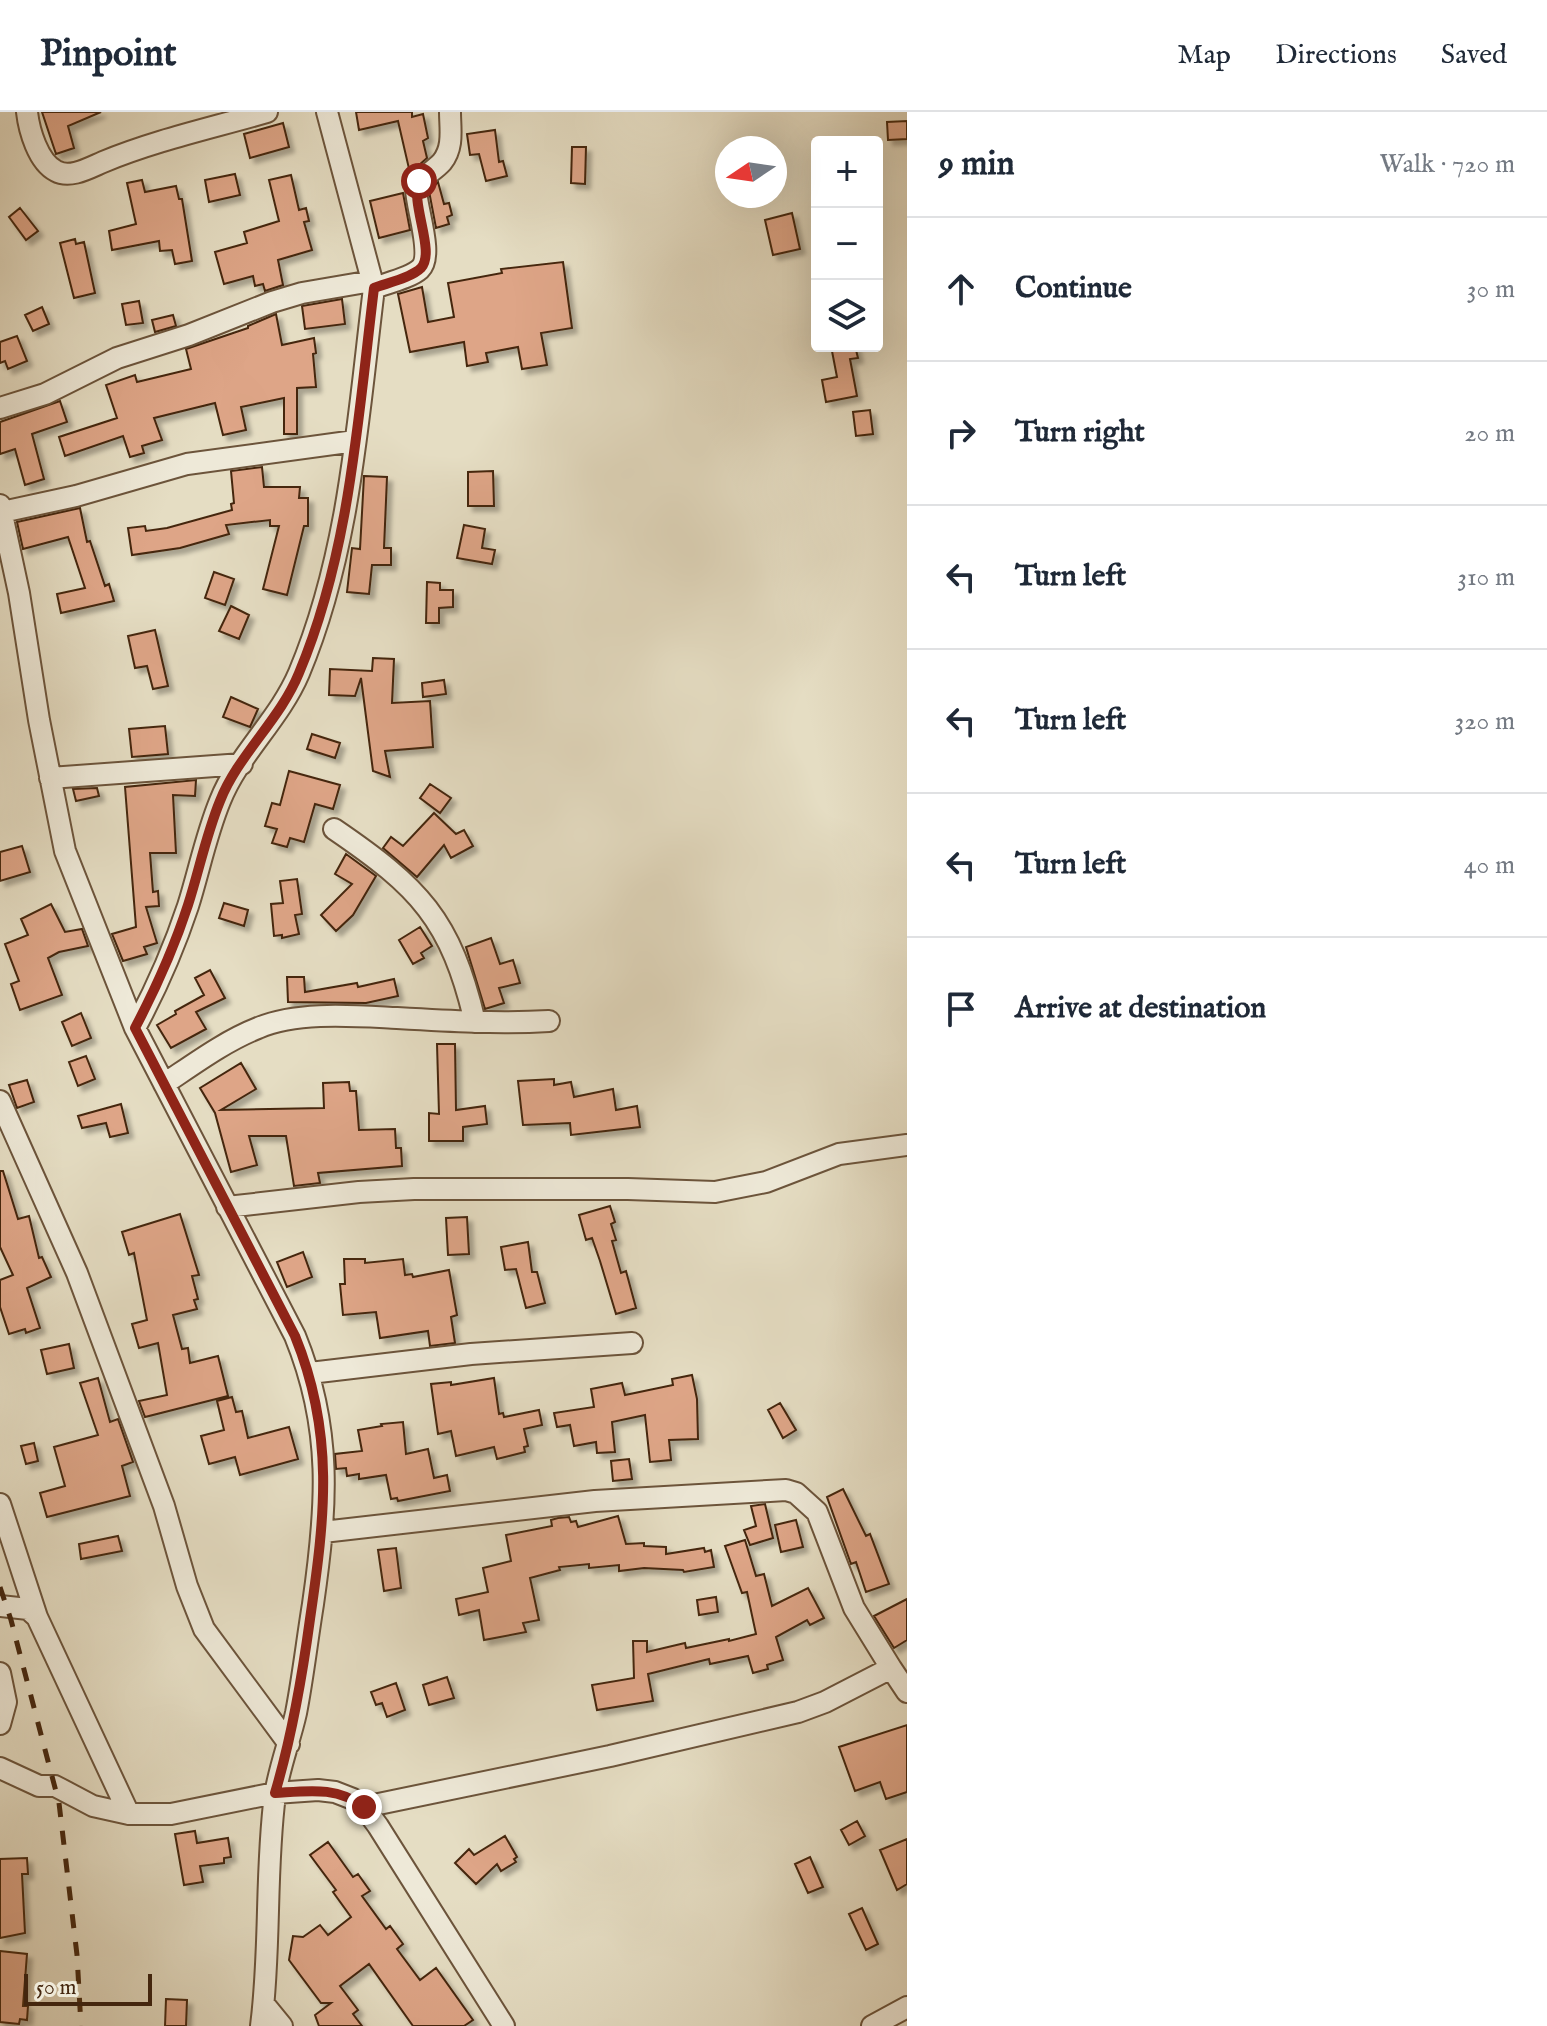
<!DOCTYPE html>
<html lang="en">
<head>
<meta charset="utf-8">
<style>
	body { margin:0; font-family:"IM FELL English",serif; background:#f6f6f7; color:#1f2937 }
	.controls { position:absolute; right:24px; top:24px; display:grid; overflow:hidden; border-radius:8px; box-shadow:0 8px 32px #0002 }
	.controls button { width:72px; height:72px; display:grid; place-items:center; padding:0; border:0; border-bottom:2px solid #e0e1e3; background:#fff; color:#1f2937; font:40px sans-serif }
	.compass { position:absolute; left:715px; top:24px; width:72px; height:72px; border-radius:50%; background:#fff; box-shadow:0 8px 32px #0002; rotate:257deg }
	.scale { position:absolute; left:24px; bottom:20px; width:128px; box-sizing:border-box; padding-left:8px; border:4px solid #44260e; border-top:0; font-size:22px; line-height:28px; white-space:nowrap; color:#44260e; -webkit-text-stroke:6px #eee9d8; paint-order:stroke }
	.stop { position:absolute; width:24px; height:24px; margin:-18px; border:6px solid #8f2418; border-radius:50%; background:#fff }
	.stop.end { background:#8f2418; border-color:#fff; box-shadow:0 2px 8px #0008 }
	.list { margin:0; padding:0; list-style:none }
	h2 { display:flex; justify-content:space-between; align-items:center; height:104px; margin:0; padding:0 32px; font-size:34px }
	h2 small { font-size:26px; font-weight:400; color:#747a83 }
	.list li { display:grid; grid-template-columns:52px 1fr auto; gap:24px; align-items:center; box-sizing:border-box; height:144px; padding:0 32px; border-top:2px solid #e0e1e3 }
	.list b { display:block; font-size:30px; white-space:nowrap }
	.list em { font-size:26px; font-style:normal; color:#747a83 }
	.icon { flex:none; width:44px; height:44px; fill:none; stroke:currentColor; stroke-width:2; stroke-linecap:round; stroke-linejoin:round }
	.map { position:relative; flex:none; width:907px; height:1914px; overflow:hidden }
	header { display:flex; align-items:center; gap:48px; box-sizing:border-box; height:112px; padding:0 40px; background:#fff; border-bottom:2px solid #e0e1e3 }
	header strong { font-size:38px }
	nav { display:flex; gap:44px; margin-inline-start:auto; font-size:28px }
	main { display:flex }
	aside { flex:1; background:#fff }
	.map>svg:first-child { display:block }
</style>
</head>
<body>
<header>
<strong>Pinpoint</strong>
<nav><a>Map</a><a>Directions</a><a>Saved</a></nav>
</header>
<main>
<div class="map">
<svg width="907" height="1914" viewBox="0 0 907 1914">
	<defs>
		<filter id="shadow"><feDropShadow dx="5" dy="5" stdDeviation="2" flood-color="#0004"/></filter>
	</defs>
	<rect width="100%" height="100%" fill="#e5ddc3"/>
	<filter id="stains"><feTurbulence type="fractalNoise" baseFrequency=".0025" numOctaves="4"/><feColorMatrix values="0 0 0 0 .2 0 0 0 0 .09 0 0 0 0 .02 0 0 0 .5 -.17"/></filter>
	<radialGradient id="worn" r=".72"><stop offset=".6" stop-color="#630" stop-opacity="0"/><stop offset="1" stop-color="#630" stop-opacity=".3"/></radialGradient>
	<path fill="#dea587" stroke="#44260e" stroke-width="2" filter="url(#shadow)" d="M42 0H101L68 14 74 36 56 42Z
		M356 0H412V5L423 2 428 26 423 29 427 46 410 61 398 9 359 18Z
		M907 9V27L888 28 887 10Z
		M283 11 289 35 250 46 244 22Z
		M495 18 499 50 503 49 507 64 486 69 479 42 470 43 467 22Z
		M572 35H586L585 72 571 71Z
		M235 62 240 83 209 90 205 68Z
		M291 63 299 98 306 96 309 109 304 110 312 138 278 148 283 173 265 179 263 172 255 174 253 164 224 172 215 140 247 131 244 120 279 109 269 68Z
		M142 68 145 80 176 74 179 87H182L192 149 175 152 172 138 160 139 159 129 112 138 109 119 136 112 127 71Z
		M438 70 444 92 449 91 452 103 447 105 449 112 436 116 429 79Z
		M403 81 410 118 379 126 370 89Z
		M20 96 38 119 26 128 9 105Z
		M792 101 800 137 773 143 765 108Z
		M75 127 76 132 84 130 95 181 74 186 60 131Z
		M563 150 572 216 541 221 547 253 522 257 518 235 486 241 488 250 467 254 464 230 410 240 398 182 422 175 428 210 454 205 448 171 502 161 501 157Z
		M342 187 345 212 305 217 302 194Z
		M139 189 143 211 126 213 122 192Z
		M42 195 49 212 33 219 25 203Z
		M276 202 282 233 314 226 316 241 313 242 316 275 297 276V322H284V286L241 295 246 318 223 323 215 291 154 306 162 328 142 334 144 341 130 345 123 324 65 344 59 325 117 306 106 273 135 263 137 270 191 257 186 237 248 216V214Z
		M173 203 176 214 155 220 152 208Z
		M17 224 27 249 8 257 5 249 0 251V230Z
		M831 234H855L858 246 850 247 857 284 826 290 822 268 837 265Z
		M60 289 67 310 32 322 44 367 25 373 15 337 0 342V310Z
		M870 298 873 322 856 324 853 300Z
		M262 355 264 375H300L299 386H308V414H304L287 483 263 477 279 414H270V408L226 413 229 422 180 436 132 443 128 416 145 414 146 419 167 416 232 398 231 392 234 391 231 359Z
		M493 359 494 394H468V360Z
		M364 364 387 365 384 436H391V453H372L369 482 347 480 352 436 360 437Z
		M80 396 87 430 90 429 105 474 109 472 114 489 61 501 57 482 85 476 68 425 23 437 17 410Z
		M464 413 485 417 482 436 495 438 492 452 457 446Z
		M214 460 234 467 225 493 205 486Z
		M427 470 440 471V478H453V495L439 496V511H426Z
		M231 494 249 503 239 527 219 519Z
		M155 518 168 574 153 577 147 554 135 556 128 524Z
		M373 546 394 547 392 591 430 589 433 635 385 639 390 665 373 659 361 566 355 584 329 583 330 557 372 559Z
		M444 568 446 582 423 585 422 571Z
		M231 585 258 597 250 615 223 605Z
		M165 614 168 642 132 645 129 617Z
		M312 622 340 631 335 646 307 637Z
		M289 659 340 673 333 697 315 692 304 730 290 726 287 735 272 731 277 717 265 714 272 691 280 693Z
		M196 668 195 684 173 683 176 741H150L153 780 158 779 159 794 146 795 157 831 144 835 147 842 123 849 112 822 136 815 125 675Z
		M430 672 451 686 440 701 420 686Z
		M97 676 99 684 76 689 73 677Z
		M434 701 456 722 464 718 473 734 451 746 444 733 417 765 383 736 391 725 403 734Z
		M22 734 30 760 0 769V740Z
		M346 742 376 764 353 803 336 819 321 803 352 772 335 762Z
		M297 767 302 802 295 803 299 822 282 826V823L274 824 271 792 283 791 280 769Z
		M224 791 248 798 244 814 219 806Z
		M51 792 65 820 82 817 88 834 59 840 48 846 62 883 20 898 11 872 19 869 5 832 28 823 21 807Z
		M420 815 432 834 421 841 424 846 413 852 399 828Z
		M491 826 500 852 513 848 520 871 499 876 504 891 485 897 466 835Z
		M210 858 225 886 196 900 206 917 171 936 157 913 176 902 175 899 204 883 195 866Z
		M287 865H304L305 880 357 871 358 875 394 867 398 884 366 891 288 890Z
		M81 901 91 926 72 934 62 910Z
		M437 932H455L456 998 485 994 487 1012 463 1015V1029H429V1001L439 1002Z
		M86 944 95 967 78 974 69 950Z
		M241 951 256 977 221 998 324 996 323 971 349 970 350 979H356L359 1018 395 1017 396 1036H401L402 1054 318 1061 320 1071 294 1074 286 1024H249L257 1053 231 1060 215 1001 200 976Z
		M554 967V973L571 970 574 985 613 977 616 998 637 994 640 1015 571 1023 570 1011 523 1013 518 969Z
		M27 968 34 990 17 996 9 973Z
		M121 992 128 1021 110 1025 106 1011 82 1016 78 1004Z
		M0 1059H3L18 1107 29 1104 39 1146 42 1145 51 1165 27 1176 40 1216 26 1221 25 1217 9 1222 0 1195V1168L13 1163 0 1135Z
		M610 1094 615 1110 611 1112 616 1128 612 1129 621 1161 626 1159 636 1196 616 1202 600 1149 592 1126 586 1128 579 1103Z
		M180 1102 199 1163 192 1164 198 1187 194 1188 197 1197 173 1203 182 1237 188 1236 190 1251 218 1244 228 1284 145 1305 139 1289 167 1283 158 1231 139 1236 132 1212 147 1208 134 1141 129 1143 122 1120Z
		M467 1105 469 1142 448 1143 446 1106Z
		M528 1130 532 1160H537L545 1191 526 1196 516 1157 505 1158 501 1135Z
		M303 1140 312 1165 287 1175 277 1150Z
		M344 1147H365V1151L403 1147 405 1163 412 1162 413 1165 449 1158 457 1203 451 1205 455 1231 430 1234 428 1219 380 1226 376 1200 343 1203 340 1172H345Z
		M69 1232 74 1256 47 1262 41 1238Z
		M692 1263 697 1287 698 1327 669 1328 671 1348 650 1350 645 1303 612 1310 615 1340 597 1341 596 1330 574 1334 570 1313 557 1315 554 1301 594 1295 591 1277 622 1271 625 1283 673 1273 672 1267Z
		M98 1266 110 1310 118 1307 133 1350 122 1354 130 1384 47 1405 40 1381 65 1374 54 1335 98 1323 80 1271Z
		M494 1266 499 1302 503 1301 504 1305 539 1298 542 1313 524 1317 528 1334 524 1335 525 1340 497 1347 494 1335 456 1344 451 1319 438 1322 431 1272 451 1270V1273Z
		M232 1285 236 1300 242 1299 248 1326 289 1315 298 1347 240 1363 235 1345 209 1352 201 1324 224 1318 217 1289Z
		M780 1291 796 1318 783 1326 768 1298Z
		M403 1310 406 1342 428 1337 434 1366 447 1363 450 1379 398 1389 397 1386 391 1387 386 1363 359 1367V1362L347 1364 346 1356 336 1357 335 1342 362 1339 358 1318 382 1314 381 1312Z
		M34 1331 38 1349 26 1352 21 1334Z
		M629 1347 632 1367 613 1369 611 1349Z
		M843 1377 866 1424 870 1422 889 1472 866 1480 856 1450 851 1452 827 1385Z
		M765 1392 773 1426 750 1433 744 1418 756 1414 751 1394Z
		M618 1404 626 1432 644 1431V1434L666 1435V1442L704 1436 705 1440 711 1438 714 1455 684 1460 683 1458 644 1456 619 1459V1453L589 1456V1452L559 1455 560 1458 530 1466 539 1508 523 1511 526 1520 484 1528 479 1498 459 1503 456 1487 488 1480 483 1456 511 1449 506 1423 552 1414 551 1408 558 1406 569 1405 571 1410 576 1409 578 1415Z
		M796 1408 803 1435 781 1440 775 1413Z
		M118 1424 122 1439 81 1447 79 1432Z
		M745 1428 756 1464 764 1462 772 1494 808 1476 824 1506 810 1513 807 1508 776 1525 783 1548 767 1553 768 1557 753 1561 748 1544 710 1552 709 1547 648 1562 653 1589 597 1598 592 1573 634 1566 633 1529H647V1540L685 1531 686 1536 729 1527V1529L756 1522 747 1480 742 1481 725 1434Z
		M396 1436 401 1476 384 1479 378 1438Z
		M716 1485 718 1500 699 1503 697 1488Z
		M907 1487V1528L894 1536 874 1504Z
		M447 1565 454 1586 429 1593 423 1573Z
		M396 1571 405 1598 387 1605 382 1591 376 1593 371 1580Z
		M907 1613V1680L886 1687 880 1670 855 1679 839 1635Z
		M857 1709 865 1724 849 1733 841 1718Z
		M195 1719 197 1731 228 1726 231 1745 224 1746V1751L200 1754 203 1770 184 1773 175 1722Z
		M505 1724 517 1745 514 1747 516 1750 501 1759 497 1752 476 1772 455 1751 469 1737 474 1743Z
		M907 1727V1772L897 1778 880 1738Z
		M328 1730 353 1765 358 1762 370 1779 362 1784 386 1817 390 1814 403 1832 397 1837 420 1868 436 1856 473 1908 464 1914H413L369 1852 340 1874 358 1898 353 1902 362 1914H319L315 1903 331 1891H321L289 1848 293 1824 303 1825 320 1813 328 1823 351 1805 333 1780 336 1778 310 1743Z
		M810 1745 823 1775 808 1781 795 1752Z
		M27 1746 28 1762H22L25 1821 0 1826V1747Z
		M862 1796 878 1832 866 1838 849 1802Z
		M0 1839 27 1842 23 1894H28L27 1908 20 1907 19 1912 0 1910Z
		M166 1887 187 1888 186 1914H165Z"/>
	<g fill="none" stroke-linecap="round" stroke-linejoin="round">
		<g stroke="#6c543b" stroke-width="24">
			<path id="minor" d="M27 0C29 18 38 50 56 59 70 67 89 56 103 50 156 28 212 16 267 0
				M327 0 374 176
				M0 296 45 282 117 246 189 223 272 190 302 181 372 169
				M0 393 19 481 39 608 65 739 135 916 295 1224C333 1317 327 1395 313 1492 307 1529 303 1565 296 1601 290 1628 279 1656 275 1683 265 1759 271 1838 261 1914
				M2 400 76 384 187 352 355 329
				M50 666 242 652
				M334 717C419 775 451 807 475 910
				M135 916C156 877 174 836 188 794 199 759 206 723 220 689 238 643 279 608 299 561 350 440 358 305 374 176 387 171 410 166 420 157 434 144 416 95 416 77 421 64 433 60 442 50 454 35 450 17 450 0
				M164 972C194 952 225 929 258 916 298 899 355 904 397 906 448 909 499 912 549 909
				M0 989 77 1161 164 1394 187 1474 204 1517 289 1632
				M227 1095 359 1080 414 1077H628L715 1080 766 1070 839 1042 907 1033
				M310 1261 471 1242 632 1231
				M0 1392 37 1505 129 1702
				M323 1420 595 1389 786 1378 796 1381 817 1400 854 1496 891 1556
				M0 1494 28 1497 37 1505
				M0 1561 6 1590 0 1612
				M0 1656 39 1674H55L93 1694 129 1702H171L275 1681 318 1678 335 1680 353 1687 364 1695 378 1714 504 1914
				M364 1695 610 1644 798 1600 825 1590 891 1556 907 1580
				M264 1892 282 1914
				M872 1914 907 1895"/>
		</g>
		<use href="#minor" stroke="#eee9d8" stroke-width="20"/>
		<path stroke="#44260e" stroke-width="5" stroke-dasharray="14 14" stroke-linecap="butt" d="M0 1475 11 1508 59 1691 77 1843 81 1914"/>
	</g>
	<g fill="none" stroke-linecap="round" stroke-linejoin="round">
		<path stroke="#8f2418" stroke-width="10" d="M364 1695C337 1674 308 1679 275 1681 292 1624 302 1566 310 1507 325 1405 335 1322 295 1224L135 916C156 876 174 836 188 793 199 759 206 723 220 689 238 643 280 608 299 561 350 440 358 305 374 176 387 171 411 166 421 156 436 140 410 92 419 69"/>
	</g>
	<rect width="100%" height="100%" filter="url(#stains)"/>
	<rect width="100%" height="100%" fill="url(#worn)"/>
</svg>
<div class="controls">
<button>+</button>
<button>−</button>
<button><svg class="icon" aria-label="layers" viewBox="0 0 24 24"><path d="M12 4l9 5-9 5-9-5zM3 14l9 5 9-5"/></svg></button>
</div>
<svg class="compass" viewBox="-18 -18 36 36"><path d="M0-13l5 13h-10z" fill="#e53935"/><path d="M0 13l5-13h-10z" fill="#747a83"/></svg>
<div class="scale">50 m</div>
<div class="stop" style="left:419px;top:69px"></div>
<div class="stop end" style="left:364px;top:1695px"></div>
</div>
<aside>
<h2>9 min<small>Walk · 720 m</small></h2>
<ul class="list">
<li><svg class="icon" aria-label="ahead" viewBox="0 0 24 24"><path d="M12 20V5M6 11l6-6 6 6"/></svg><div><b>Continue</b></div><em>30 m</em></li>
<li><svg class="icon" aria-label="right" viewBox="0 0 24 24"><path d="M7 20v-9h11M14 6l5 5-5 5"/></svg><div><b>Turn right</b></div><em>20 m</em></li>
<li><svg class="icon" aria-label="left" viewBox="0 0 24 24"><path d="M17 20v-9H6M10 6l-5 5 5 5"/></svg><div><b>Turn left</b></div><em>310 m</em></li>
<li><svg class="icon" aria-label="left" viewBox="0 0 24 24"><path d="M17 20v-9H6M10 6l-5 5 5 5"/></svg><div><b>Turn left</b></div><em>320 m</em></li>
<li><svg class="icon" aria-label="left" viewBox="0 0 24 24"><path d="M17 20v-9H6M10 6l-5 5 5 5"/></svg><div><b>Turn left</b></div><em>40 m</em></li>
<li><svg class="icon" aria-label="arrive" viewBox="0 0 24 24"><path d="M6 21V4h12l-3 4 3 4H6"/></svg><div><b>Arrive at destination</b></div></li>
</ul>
</aside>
</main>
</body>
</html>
